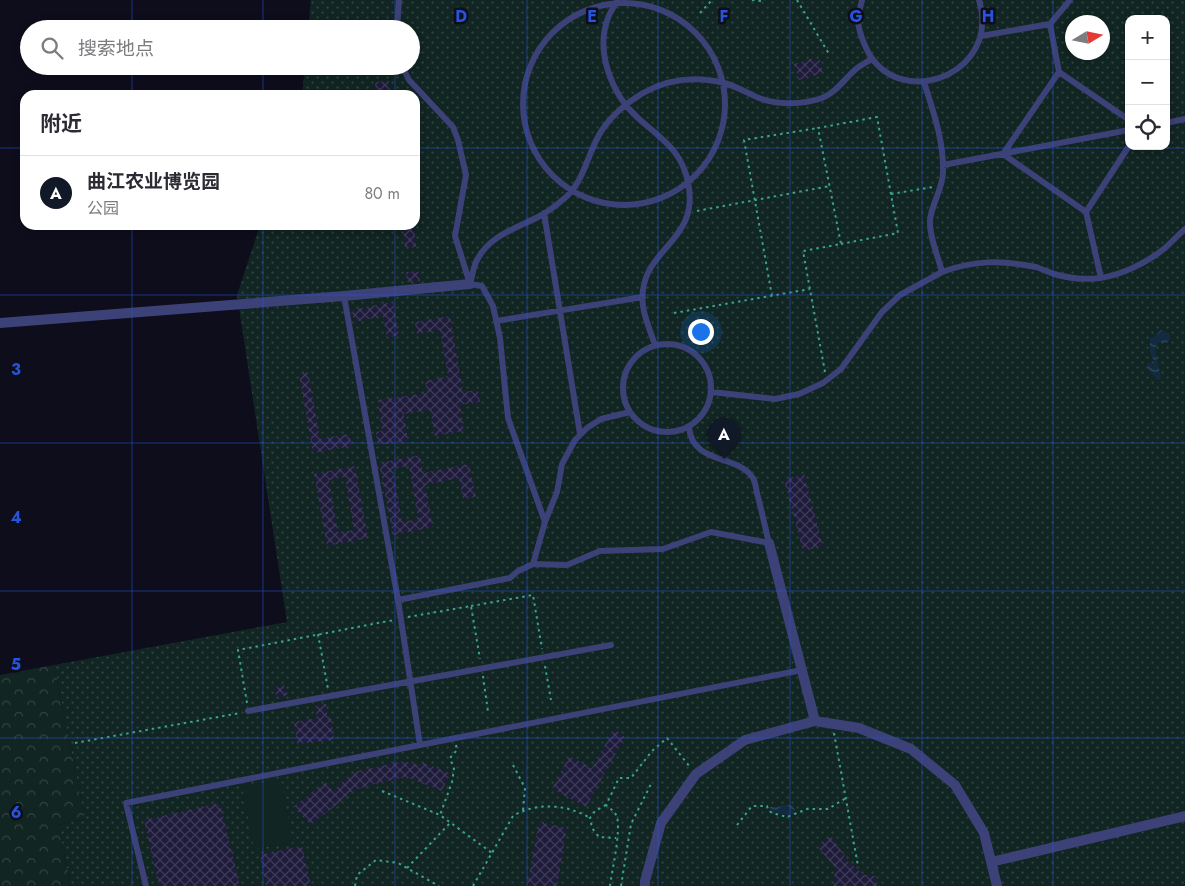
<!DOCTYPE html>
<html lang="zh">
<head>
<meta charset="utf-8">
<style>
	body { margin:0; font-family:Jost,"Noto Sans SC",sans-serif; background:#f7f7f7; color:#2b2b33 }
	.controls { position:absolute; right:15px; top:15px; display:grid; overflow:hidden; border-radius:10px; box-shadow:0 2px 8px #0003 }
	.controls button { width:45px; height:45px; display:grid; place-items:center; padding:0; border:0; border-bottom:1px solid #e1e1e2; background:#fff; color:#2b2b33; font:25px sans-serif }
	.compass { position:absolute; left:1065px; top:15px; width:45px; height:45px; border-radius:50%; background:#fff; box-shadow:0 2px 8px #0003; rotate:80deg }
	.you { position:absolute; left:700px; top:331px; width:18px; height:18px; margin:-12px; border:4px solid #fff; border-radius:50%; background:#1a73e8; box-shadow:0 0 0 8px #1a73e833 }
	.badge { display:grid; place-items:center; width:32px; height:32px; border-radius:50%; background:#111827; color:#fff; font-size:16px; font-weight:700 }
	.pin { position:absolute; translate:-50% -41px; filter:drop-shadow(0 1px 2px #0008) }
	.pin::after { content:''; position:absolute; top:26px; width:18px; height:15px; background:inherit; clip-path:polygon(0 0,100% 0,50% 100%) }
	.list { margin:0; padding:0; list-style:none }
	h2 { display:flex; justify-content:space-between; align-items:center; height:65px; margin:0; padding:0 20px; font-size:21px }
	h2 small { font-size:16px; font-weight:400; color:#7c7c81 }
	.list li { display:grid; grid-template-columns:32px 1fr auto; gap:15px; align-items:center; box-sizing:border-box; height:75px; padding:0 20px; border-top:1px solid #e1e1e2 }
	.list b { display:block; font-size:19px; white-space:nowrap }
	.list p { margin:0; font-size:16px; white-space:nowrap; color:#7c7c81 }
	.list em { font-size:16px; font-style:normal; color:#7c7c81 }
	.icon { flex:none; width:28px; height:28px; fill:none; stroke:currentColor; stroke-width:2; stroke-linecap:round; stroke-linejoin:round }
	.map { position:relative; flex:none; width:1185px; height:886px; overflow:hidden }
	.search { position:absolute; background:#fff; box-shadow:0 2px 8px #0003; left:20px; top:20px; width:400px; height:55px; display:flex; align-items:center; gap:12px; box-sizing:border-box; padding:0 18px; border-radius:28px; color:#7c7c81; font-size:19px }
	.panel { position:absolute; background:#fff; box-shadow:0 2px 8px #0003; left:20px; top:90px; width:400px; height:140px; border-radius:15px }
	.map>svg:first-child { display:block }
</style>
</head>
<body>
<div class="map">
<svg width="1185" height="886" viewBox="0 0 1185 886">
	<defs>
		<pattern id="green-dots" width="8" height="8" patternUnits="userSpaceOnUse" patternTransform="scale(1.25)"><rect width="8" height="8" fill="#112522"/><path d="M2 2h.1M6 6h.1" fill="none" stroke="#324343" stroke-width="1.8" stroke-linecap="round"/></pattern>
		<pattern id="forest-crowns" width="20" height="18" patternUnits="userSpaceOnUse" patternTransform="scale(1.25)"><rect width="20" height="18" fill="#112522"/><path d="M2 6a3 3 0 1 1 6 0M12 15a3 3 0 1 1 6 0" fill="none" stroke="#324343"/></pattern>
		<pattern id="water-waves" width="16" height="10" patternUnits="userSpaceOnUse" patternTransform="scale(1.25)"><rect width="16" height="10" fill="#122b41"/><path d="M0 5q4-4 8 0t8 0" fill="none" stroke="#33495d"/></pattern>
		<pattern id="building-cross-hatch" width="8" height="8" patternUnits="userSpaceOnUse" patternTransform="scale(1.25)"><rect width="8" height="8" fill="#1e1b3b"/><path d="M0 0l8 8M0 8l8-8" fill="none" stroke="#3e3b58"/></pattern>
	</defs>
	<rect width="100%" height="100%" fill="#0e0d1c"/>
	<path fill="url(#green-dots)" fill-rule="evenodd" d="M311 0H1185V886H71L58 825 85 819 54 665 287 622 237 295 260 225H415V95H302L305 66H411V29H308ZM1129 19H1166V146H1129ZM1072 22H1102V52H1072Z"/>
	<path fill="url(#forest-crowns)" d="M54 665 85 819 58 825 71 886H0V675Z"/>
	<path fill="#112522" d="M281 779 293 842 254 849 242 787Z"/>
	<path fill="url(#water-waves)" d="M1161 330 1170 334V339L1167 343 1159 342 1155 348 1161 378 1159 380 1149 371 1147 363 1149 362 1153 366 1154 362 1150 351V338H1153Z
		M783 805H792L795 810 793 813 787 815 772 812 769 807H779Z"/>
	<path fill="url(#building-cross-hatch)" fill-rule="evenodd" d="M814 58 815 61 820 60 823 73 799 80 794 64Z
		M389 81 390 94 376 95 375 82Z
		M403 225H414L416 247 405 248Z
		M406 272H419L420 281 407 282Z
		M393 302 399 335 387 338 383 316 354 322 352 310Z
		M450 316 463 392 478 390 480 402 460 405 464 431 435 436 430 410 404 414 408 441 378 445 376 432 382 431 378 400 427 393 425 381 448 376 440 330 417 334 415 322Z
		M308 372 320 439 349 434 352 446 313 453 299 374Z
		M420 455 423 473 469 464 476 497 463 499 459 478 425 485 433 527 393 535 379 463ZM409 466 418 519 402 522 393 469Z
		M355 466 368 538 327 546 314 474ZM345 477 354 530 338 532 329 480Z
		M804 474 823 546 803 551 784 480Z
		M283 684 288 694 278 699 274 689Z
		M326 704 328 718H331L334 740 297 744 294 722 317 718 315 706Z
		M614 729 625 737 586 807 552 789 569 756 592 768Z
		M404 761 419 765 421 762 450 773 442 791 406 777 375 784 355 790 311 825 293 807 326 782 333 791 345 779 358 771Z
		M220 803 240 886H159L144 820Z
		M539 822 567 828 557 886H527Z
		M831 836 845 856 843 857 864 875 876 876 877 886H834L835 868 818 847Z
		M302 846 311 886H266L260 855Z"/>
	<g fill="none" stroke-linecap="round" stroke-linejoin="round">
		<path stroke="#38a490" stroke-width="2" stroke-dasharray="2.5 4" stroke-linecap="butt" d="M752 0 760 1 765 0
			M797 0 829 54
			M700 13 712 0
			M891 194 933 187
			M697 211 830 186
			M772 296 744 140 818 128
			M674 313 810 289
			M825 372 803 251 841 244 818 128 877 117 898 233 841 244
			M471 606 533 595 542 649
			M408 617 471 606 480 659
			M318 634 328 689
			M545 666 551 700
			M483 676 488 712
			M247 703 238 650 394 620
			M834 733 858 866
			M75 743 240 713
			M456 745 457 750 450 758 454 769 452 782 440 815 492 853
			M513 765 525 788 523 810
			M382 791 440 815
			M606 805 595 811 590 818 592 828 599 837 616 838
			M737 825 752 806H767L768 810 772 813 787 817 807 809H828L846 798
			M407 868 450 823
			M355 886 357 875 376 860 398 863 439 886
			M473 886 513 816C536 802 567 804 590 818
			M610 886C612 870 621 832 617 817 615 812 611 809 606 805L619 778H631L652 751 667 738 690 767
			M621 886 631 824 651 784"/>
		<path stroke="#3c4177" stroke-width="6" d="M862 0C861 6 858 13 858 19 858 31 863 42 868 52 899 108 988 78 982 15 982 10 980 5 979 0
			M617 1C614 7 610 12 608 18 595 52 612 95 638 118 661 139 681 149 688 182 700 239 648 247 643 290 640 309 649 327 655 345
			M523 104a101 101 0 1 1 202 0a101 101 0 1 1-202 0Z
			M1050 24 1059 72 1129 120
			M397 29 399 0
			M981 36 1050 24 1070 0
			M402 66 409 80 453 127 458 140 466 175 455 236 470 284 482 286 493 306 500 338 508 418 545 522 533 564 567 565 600 551 663 549 711 532 769 543C765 527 762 512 758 497 756 491 756 483 753 478 738 454 692 465 689 427
			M1059 72 1003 154 1086 212 1129 146
			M1166 123 1185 119
			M943 165 1129 130
			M1086 212 1101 278
			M544 213 580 434
			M942 272C974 260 1002 260 1036 267 1042 269 1048 272 1054 274 1068 278 1085 280 1100 278 1122 275 1148 262 1165 248 1172 242 1178 235 1185 229
			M470 284C472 277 473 269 476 262 488 236 515 229 538 217 548 212 558 204 566 197 585 180 588 151 602 130 612 115 628 102 643 93 668 79 696 76 724 83 736 86 747 93 759 98 777 105 803 105 822 98 837 92 844 79 856 69 861 65 867 62 872 59
			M344 296 398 600 420 745 802 670
			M496 321 643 297
			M623 388a44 44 0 1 1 88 0a44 44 0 1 1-88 0Z
			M711 392 775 399 799 394 823 383 841 369 882 312 900 295 942 272C938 256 929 236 930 220 932 203 943 188 943 172 944 141 933 111 924 82
			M545 522 557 492 562 464 575 440 587 428 601 419 630 412
			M398 600 510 578 518 571 533 564
			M248 711 611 645
			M146 886 126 803 420 745"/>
		<path stroke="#3c4177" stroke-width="10" d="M0 323 344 296 470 284
			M769 543 815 721
			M991 862 1185 816
			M645 886V881L661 823 696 774 745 740 815 721 859 728 911 749 955 785 984 833 997 886"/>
	</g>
	<path fill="none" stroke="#2654da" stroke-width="1" stroke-opacity="0.55" d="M132 0V29M263 0V29M395 0V29M527 0V886M658 0V886M790 0V886M922 0V886M1053 0V886M132 66V95M263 66V95M395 66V95M0 148H25M415 148H1185M132 225V886M263 225V886M395 225V886M0 295H1185M0 443H1185M0 591H1185M0 738H1185"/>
	<g font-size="16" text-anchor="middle" font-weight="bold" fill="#2654da" stroke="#0e0d1c" stroke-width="5" stroke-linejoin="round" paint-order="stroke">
		<text x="461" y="22">D</text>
		<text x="592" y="22">E</text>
		<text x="724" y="22">F</text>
		<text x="856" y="22">G</text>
		<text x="988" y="22">H</text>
		<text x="16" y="375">3</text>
		<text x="16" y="523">4</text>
		<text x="16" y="670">5</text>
		<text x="16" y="818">6</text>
	</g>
</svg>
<div class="controls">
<button>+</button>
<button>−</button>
<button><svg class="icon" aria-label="locate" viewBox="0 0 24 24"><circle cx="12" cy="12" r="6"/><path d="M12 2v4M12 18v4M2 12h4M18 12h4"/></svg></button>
</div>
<svg class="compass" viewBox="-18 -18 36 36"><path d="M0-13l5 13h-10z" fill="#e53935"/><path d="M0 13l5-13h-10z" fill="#7c7c81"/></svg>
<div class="you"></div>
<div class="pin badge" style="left:724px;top:459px">A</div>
<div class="search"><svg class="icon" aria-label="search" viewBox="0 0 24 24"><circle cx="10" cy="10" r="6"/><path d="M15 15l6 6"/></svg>搜索地点</div>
<section class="panel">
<h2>附近<small></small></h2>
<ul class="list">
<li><span class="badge">A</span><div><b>曲江农业博览园</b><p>公园</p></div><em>80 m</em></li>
</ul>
</section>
</div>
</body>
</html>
